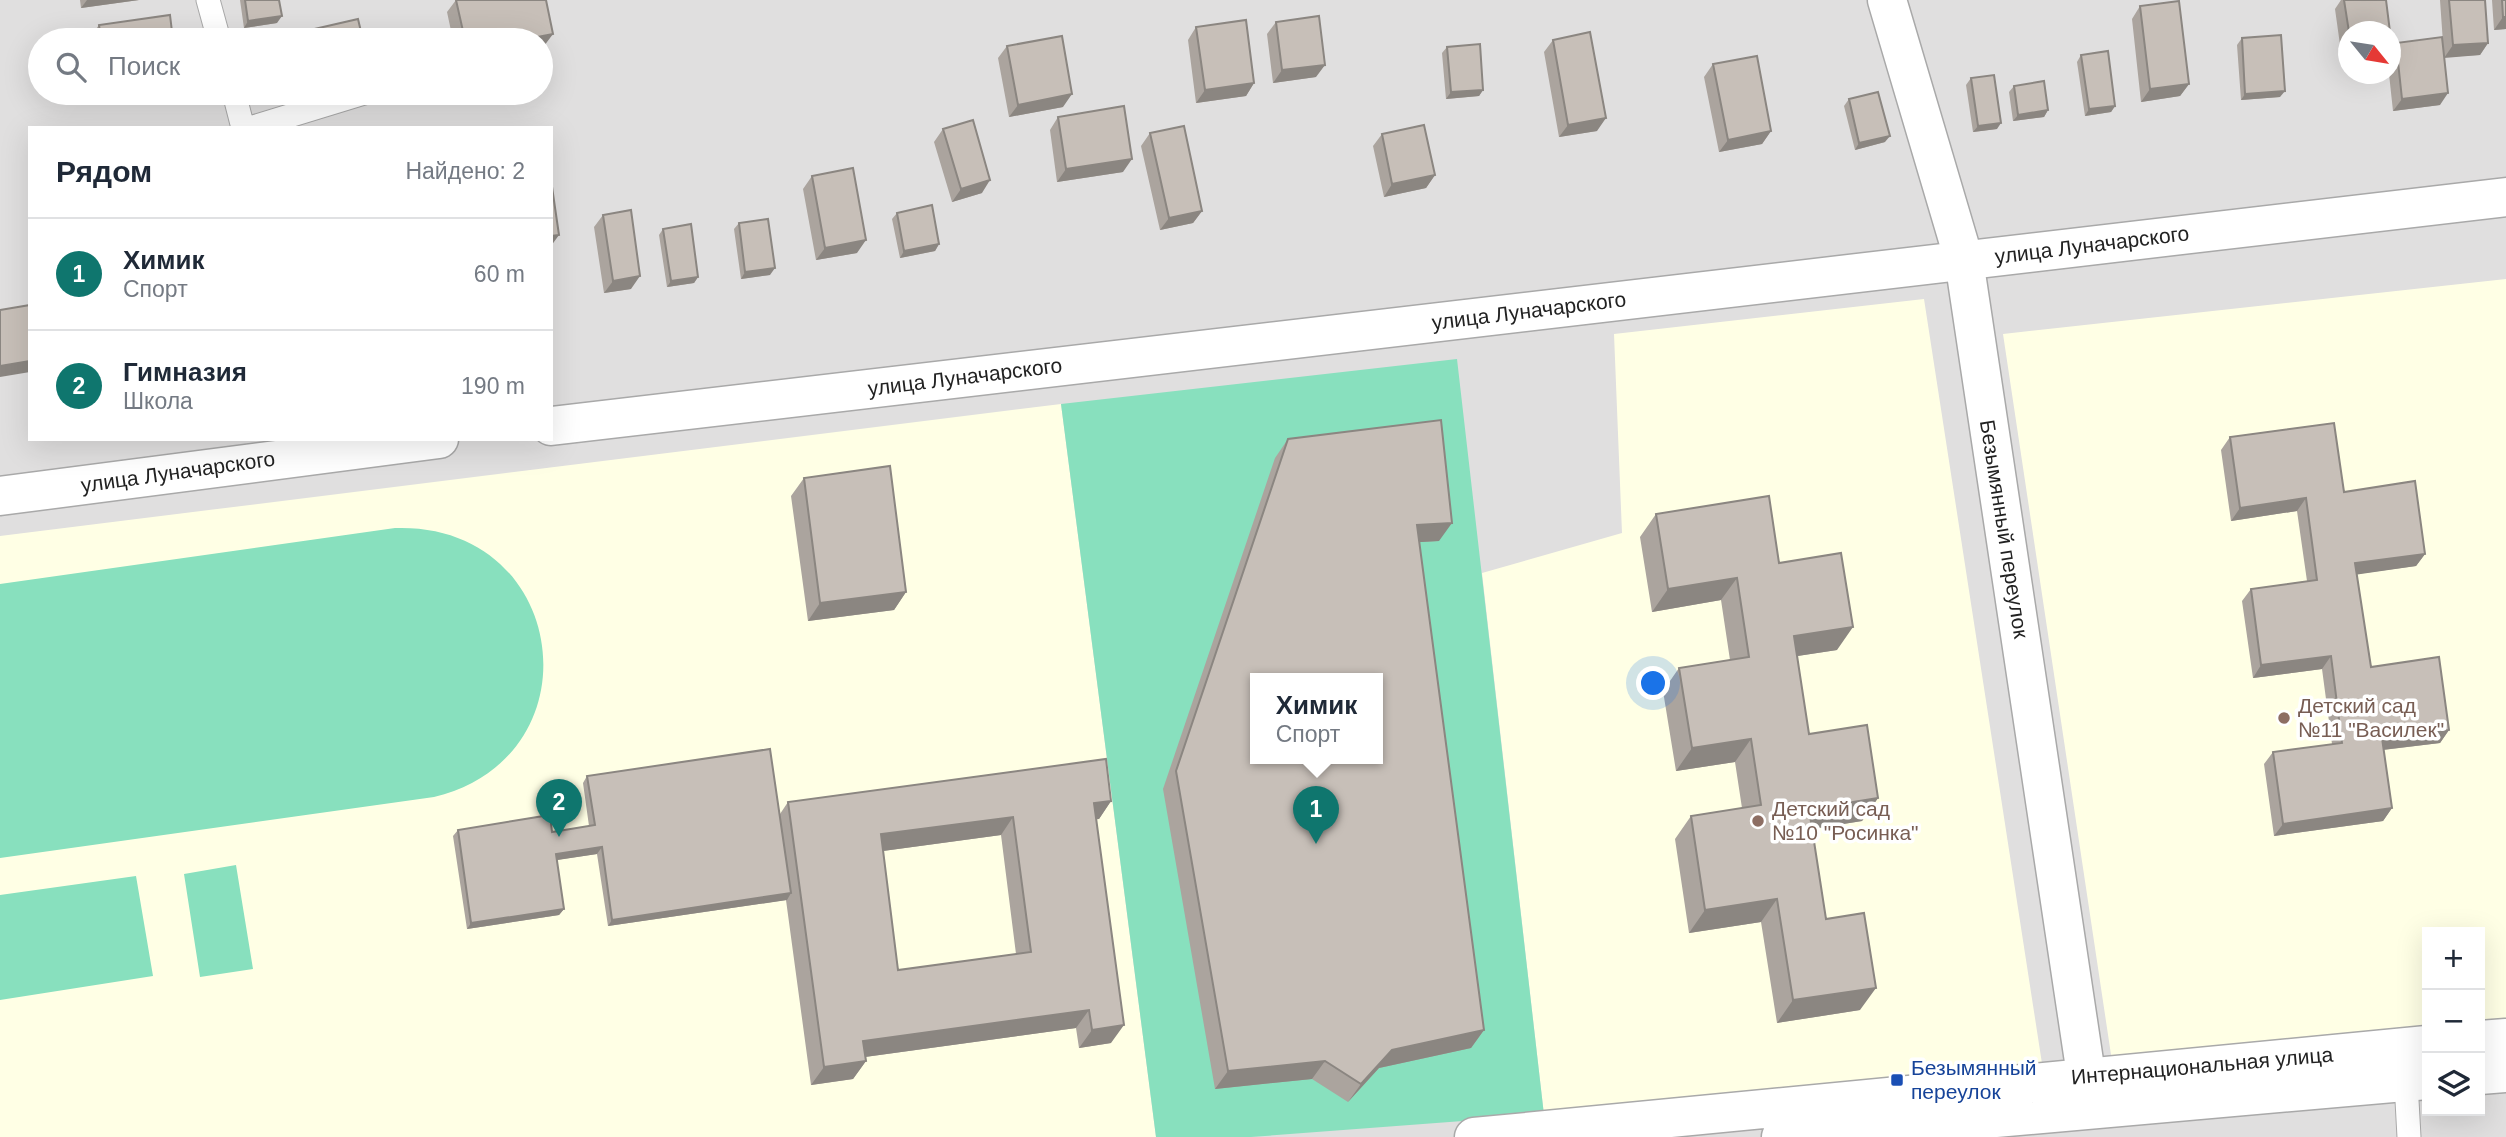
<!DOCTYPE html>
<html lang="ru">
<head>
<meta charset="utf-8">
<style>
	body { margin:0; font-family:Arial,sans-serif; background:#f2f2f3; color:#1f2937 }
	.controls { position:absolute; right:21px; bottom:21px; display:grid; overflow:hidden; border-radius:0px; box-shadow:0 7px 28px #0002 }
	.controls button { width:63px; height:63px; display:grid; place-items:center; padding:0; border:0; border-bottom:2px solid #e0e1e3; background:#fff; color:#1f2937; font:35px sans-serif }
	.compass { position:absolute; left:2338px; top:21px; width:63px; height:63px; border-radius:50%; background:#fff; box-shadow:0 7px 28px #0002; rotate:120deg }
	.you { position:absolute; left:1654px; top:684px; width:24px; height:24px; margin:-18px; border:5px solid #fff; border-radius:50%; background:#1a73e8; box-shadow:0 0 0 10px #1a73e833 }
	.badge { display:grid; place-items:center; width:46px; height:46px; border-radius:50%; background:#0f766e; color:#fff; font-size:23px; font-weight:700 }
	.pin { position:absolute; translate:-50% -58px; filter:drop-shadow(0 2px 4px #0008) }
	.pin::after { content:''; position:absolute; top:37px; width:24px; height:21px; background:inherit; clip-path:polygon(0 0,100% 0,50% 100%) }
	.popup { position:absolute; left:1250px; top:673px; width:133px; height:91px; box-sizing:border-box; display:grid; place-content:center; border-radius:0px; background:#fff; filter:drop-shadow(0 2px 5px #0005); font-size:23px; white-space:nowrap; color:#747a83 }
	.popup b { font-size:26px; color:#1f2937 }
	.popup::after { content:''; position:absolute; left:50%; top:100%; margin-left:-14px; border:14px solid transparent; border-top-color:#fff }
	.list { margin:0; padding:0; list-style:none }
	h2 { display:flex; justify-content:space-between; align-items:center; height:91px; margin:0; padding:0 28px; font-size:30px }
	h2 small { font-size:23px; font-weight:400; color:#747a83 }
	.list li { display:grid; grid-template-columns:46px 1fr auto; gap:21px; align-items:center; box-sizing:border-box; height:112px; padding:0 28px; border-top:2px solid #e0e1e3 }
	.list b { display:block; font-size:26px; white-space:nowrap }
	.list p { margin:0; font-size:23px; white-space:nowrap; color:#747a83 }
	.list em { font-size:23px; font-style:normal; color:#747a83 }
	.icon { flex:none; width:38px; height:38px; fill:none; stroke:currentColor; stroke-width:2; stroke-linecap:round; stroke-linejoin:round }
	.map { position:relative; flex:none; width:2506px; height:1137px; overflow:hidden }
	.search { position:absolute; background:#fff; box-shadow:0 7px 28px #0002; left:28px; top:28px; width:525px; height:77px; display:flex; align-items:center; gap:18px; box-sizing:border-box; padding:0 24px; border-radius:38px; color:#747a83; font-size:26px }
	.panel { position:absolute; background:#fff; box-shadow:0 7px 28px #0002; left:28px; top:126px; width:525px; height:315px; border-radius:0px }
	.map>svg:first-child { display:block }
</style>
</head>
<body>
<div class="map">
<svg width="2506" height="1137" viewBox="0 0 2506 1137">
	<rect width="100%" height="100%" fill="#f2efe9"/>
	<path fill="#e0dfdf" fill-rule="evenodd" d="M0 0H2506V1137H0ZM2348 32H2390V74H2348ZM40 40H541V93H40ZM30 128H551V439H30ZM1255 678H1377V758H1255ZM2427 932H2480V1111H2427Z"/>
	<path fill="#ffffe5" d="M2506 279V1026L2480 1029V932H2427V1035L2113 1068 2003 334Z
		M1924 299 2043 1070 1544 1115 1482 573 1622 533 1614 334Z
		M1061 404 1156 1137H0V536Z"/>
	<path fill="#88e0be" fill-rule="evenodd" d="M1457 359 1544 1115 1251 1137H1156L1061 404ZM1255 678H1377V758H1255Z
		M395 528C569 522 600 757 434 797L0 858V584Z
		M236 865 253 969 200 977 184 874Z
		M136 876 153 976 0 1000V895Z"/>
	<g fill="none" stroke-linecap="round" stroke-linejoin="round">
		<g stroke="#a9a9a9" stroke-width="25">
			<path id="service" d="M208 0 219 40
				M234 93 243 128
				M250 128 364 93
				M2406 1082 2409 1137"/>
		</g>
		<g stroke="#a9a9a9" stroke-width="41">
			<path id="minor" d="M1887 0 1964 260 2091 1108"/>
		</g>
		<g stroke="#a9a9a9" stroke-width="41">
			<path id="tertiary" d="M551 426 2506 197
				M0 496 439 439
				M2480 1040 2506 1038
				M2480 1075 2506 1073
				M1474 1137 2427 1045
				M1781 1137 2427 1080"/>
		</g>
		<use href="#service" stroke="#fff" stroke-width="23"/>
		<use href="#minor" stroke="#fff" stroke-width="38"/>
		<use href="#tertiary" stroke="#fff" stroke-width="38"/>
	</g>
	<path fill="#aba49e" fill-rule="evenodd" d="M80 0H139L81 8Z
		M240 0H279L277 23 244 28Z
		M456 0H546L544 46 541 47V40H453L447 12Z
		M2341 0H2386L2348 32V58L2342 59 2335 9Z
		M2440 0H2485L2488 43 2480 55 2444 57 2440 105 2393 111 2389 74H2390V51L2396 43H2443Z
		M2492 0H2506V29L2494 30Z
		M2140 6 2189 84 2180 96 2141 102 2132 19Z
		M1276 22 1316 77 1273 83 1267 34Z
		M99 25 173 40H90V37Z
		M1196 27 1254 83 1246 96 1196 103 1188 40Z
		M2242 38 2280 97 2241 100 2237 45Z
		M1553 40 1597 131 1559 137 1544 52Z
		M1007 46 1063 107 1009 117 998 58Z
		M1447 47 1483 90 1479 96 1446 99 1442 53Z
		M2081 55 2115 106 2111 112 2085 116 2077 62Z
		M1713 64 1771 131 1762 144 1719 152 1704 77Z
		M1971 78 1997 129 1973 132 1966 85Z
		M2014 86 2048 110 2044 117 2013 121 2009 92Z
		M1849 99 1885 142 1855 150 1844 106Z
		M1058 117 1123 172 1057 182 1050 130Z
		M943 129 982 193 952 202 934 142Z
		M1150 133 1202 211 1193 223 1160 230 1141 146Z
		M1382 134 1435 175 1426 188 1384 197 1373 146Z
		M812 176 857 253 816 260 803 189Z
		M897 213 939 244 935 251 900 258 892 219Z
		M603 215 631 289 604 293 594 227Z
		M739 223 770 275 741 279 734 229Z
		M663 229 698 277 694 283 667 287 659 235Z
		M2230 437 2344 492 2425 554 2416 566 2357 574 2371 667 2449 730 2440 743 2383 750 2392 808 2383 821 2274 836 2264 764 2273 752 2332 744 2322 669 2253 678 2242 601 2251 589 2307 581 2297 511 2231 521 2221 450Z
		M1288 439 1439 541 1419 542 1484 1030 1471 1048 1379 1068 1348 1102 1312 1079 1215 1089 1163 789 1275 458Z
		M804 478 906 592 894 610 808 621 791 496Z
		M1656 514 1779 563 1837 650 1797 656 1809 734 1878 798 1862 821 1812 829 1826 919 1860 1010 1777 1023 1761 922 1689 933 1675 839 1691 816 1742 808 1735 762 1676 771 1663 691 1679 668 1730 660 1721 600 1652 612 1640 537Z
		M587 776 780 814 788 802 1111 801 1099 819H1096L1111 1043 1079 1048 1076 1028 865 1057 866 1061 853 1079 811 1085 786 900 608 926 597 854 556 860 564 909 559 915 467 929 453 836 458 830 552 832 589 826 583 783ZM1001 835 1016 954 898 970 883 851Z"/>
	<path fill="#8b8681" d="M87 0H139L81 8Z
		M282 16 277 23 244 28 248 21Z
		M2503 17H2506V29L2494 30Z
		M553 34 544 46 541 47V40H522Z
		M2488 43 2480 55 2444 58 2453 45Z
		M2348 50V58L2342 59Z
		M1325 65 1316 77 1273 83 1282 70Z
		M1254 83 1246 96 1196 103 1205 90Z
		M2189 84 2180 96 2141 102 2150 89Z
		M1483 90 1479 96 1446 99 1451 92Z
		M2285 91 2280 97 2241 100 2245 94Z
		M2448 93 2440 105 2393 111 2402 99Z
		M1072 94 1063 107 1009 117 1018 105Z
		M2115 106 2111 112 2085 116 2089 109Z
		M2048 110 2044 117 2013 121 2018 115Z
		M1606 118 1597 131 1559 137 1568 125Z
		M2001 123 1997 129 1973 132 1978 126Z
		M1771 131 1762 144 1719 152 1728 140Z
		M1890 136 1885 142 1855 150 1859 143Z
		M1132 159 1123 172 1057 182 1066 169Z
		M1435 175 1426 188 1384 197 1392 184Z
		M990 180 982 193 952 202 961 189Z
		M1202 211 1193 223 1160 230 1169 218Z
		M559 235 551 246V236Z
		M866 240 857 253 816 260 825 248Z
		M939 244 935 251 900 258 904 251Z
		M775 268 770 275 741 279 745 272Z
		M640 276 631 289 604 293 613 281Z
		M698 277 694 283 667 287 671 281Z
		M30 361V372L0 377V366Z
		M2306 498 2297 511 2231 521 2240 508Z
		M1452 523 1439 541 1404 543 1417 525Z
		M2425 554 2416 566 2347 576 2355 563Z
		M1737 578 1721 600 1652 612 1668 589Z
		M906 592 894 610 808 621 820 603Z
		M1853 627 1837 650 1778 659 1794 636Z
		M2331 656 2322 669 2253 678 2261 665Z
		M2449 730 2440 743 2373 751 2382 738Z
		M1751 739 1735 762 1676 771 1692 748Z
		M1878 798 1862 821 1793 832 1809 809Z
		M1111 801 1099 819 1082 821 1094 803Z
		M2392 808 2383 821 2274 836 2283 824Z
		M1013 817 1001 835 868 853 881 834Z
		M602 847 597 854 551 861 556 854Z
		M791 893 787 900 608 926 612 920Z
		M1777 899 1761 922 1689 933 1705 910Z
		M564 909 559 915 467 929 471 923Z
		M1876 988 1860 1010 1777 1023 1793 1000Z
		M1089 1010 1076 1028 850 1059 863 1041Z
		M1124 1025 1111 1043 1079 1048 1092 1030Z
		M1484 1030 1471 1048 1379 1068 1348 1102 1361 1084 1392 1050Z
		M866 1061 853 1079 811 1085 824 1067Z
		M1325 1061 1312 1079 1215 1089 1228 1071Z"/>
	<path fill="#c7bfb8" stroke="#8b8681" stroke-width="2" fill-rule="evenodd" d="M245 0H279L282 16 248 21Z
		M456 0H546L553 34 522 40H465Z
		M2344 0H2386L2390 32H2349Z
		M2449 0H2485L2488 43 2453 45Z
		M2502 0H2506V17H2503Z
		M2179 1 2189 84 2150 89 2140 6Z
		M170 15 173 40H101L99 25Z
		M1319 16 1325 65 1282 70 1276 22Z
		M358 19 363 40H275V38Z
		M1246 20 1254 83 1205 90 1196 27Z
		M1590 32 1606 118 1568 125 1553 40Z
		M2281 35 2285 91 2245 94 2242 38Z
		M1062 36 1072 94 1018 105 1007 46Z
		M2442 37 2448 93 2402 99 2396 43Z
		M1480 44 1483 90 1451 92 1447 47Z
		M2108 51 2115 106 2089 109 2081 55Z
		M1757 56 1771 131 1728 140 1713 64Z
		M1994 75 2001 123 1978 126 1971 78Z
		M2044 81 2048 110 2018 115 2014 86Z
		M1878 92 1890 136 1859 143 1849 99Z
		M1124 106 1132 159 1066 169 1058 117Z
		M973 120 990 180 961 189 943 129Z
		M1424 125 1435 175 1392 184 1382 134Z
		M1184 126 1202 211 1169 218 1150 133Z
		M853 168 866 240 825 248 812 176Z
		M551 180 559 235 551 236Z
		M932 205 939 244 904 251 897 213Z
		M631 210 640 276 613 281 603 215Z
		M768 219 775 268 745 272 739 223Z
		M691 224 698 277 671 281 663 229Z
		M30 305V361L0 366V310Z
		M1441 420 1452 523 1417 525 1484 1030 1392 1050 1361 1084 1325 1061 1228 1071 1176 771 1288 439ZM1255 678H1377V758H1255Z
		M2334 423 2344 492 2415 481 2425 554 2355 563 2371 667 2439 657 2449 730 2382 738 2392 808 2283 824 2273 752 2342 743 2331 656 2261 665 2251 589 2317 580 2306 498 2240 508 2230 437Z
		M890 466 906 592 820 603 804 478Z
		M1769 496 1779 563 1841 553 1853 627 1794 636 1809 734 1867 725 1878 798 1809 809 1826 919 1864 913 1876 988 1793 1000 1777 899 1705 910 1691 816 1761 805 1751 739 1692 748 1679 668 1749 657 1737 578 1668 589 1656 514Z
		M770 749 791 893 612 920 602 847 556 854 564 909 471 923 458 830 550 815 552 832 595 825 587 776Z
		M1106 759 1111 801 1094 803 1124 1025 1092 1030 1089 1010 863 1041 866 1061 824 1067 788 802ZM1013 817 1031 952 898 970 881 834Z"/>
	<g fill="#8d6e63" stroke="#fff" stroke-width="2.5">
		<circle cx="2284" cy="718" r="7"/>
		<circle cx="1758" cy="821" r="7"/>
	</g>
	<rect fill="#1a4fb4" stroke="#fff" stroke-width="2.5" x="1890" y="1073" width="14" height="14" rx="3.5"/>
	<g text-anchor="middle" stroke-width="7" stroke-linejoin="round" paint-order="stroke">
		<g font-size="21" fill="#222" stroke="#fff">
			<text transform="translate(2092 245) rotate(-7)" y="7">улица Луначарского</text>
			<text transform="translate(1529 311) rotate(-7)" y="7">улица Луначарского</text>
			<text transform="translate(965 377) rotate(-7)" y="7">улица Луначарского</text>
			<text transform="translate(178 472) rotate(-8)" y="7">улица Луначарского</text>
			<text transform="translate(2004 529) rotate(81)" y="7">Безымянный переулок</text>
			<text transform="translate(2202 1066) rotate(-5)" y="7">Интернациональная улица</text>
		</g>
		<g font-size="21" fill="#785e54" stroke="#fff" text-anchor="start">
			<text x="2298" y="713">Детский сад<tspan x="2298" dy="24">№11 "Василек"</tspan></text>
			<text x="1772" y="816">Детский сад<tspan x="1772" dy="24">№10 "Росинка"</tspan></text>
		</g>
		<g font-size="21" fill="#164399" stroke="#fff" text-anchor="start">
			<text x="1911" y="1075">Безымянный<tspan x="1911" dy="24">переулок</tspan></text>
		</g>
	</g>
</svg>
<div class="controls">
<button>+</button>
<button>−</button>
<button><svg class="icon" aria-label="layers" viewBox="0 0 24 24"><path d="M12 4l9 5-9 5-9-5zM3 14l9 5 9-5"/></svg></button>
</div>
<svg class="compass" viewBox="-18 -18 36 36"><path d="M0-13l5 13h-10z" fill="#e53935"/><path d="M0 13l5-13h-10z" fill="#747a83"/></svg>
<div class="you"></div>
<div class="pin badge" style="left:1316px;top:844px">1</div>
<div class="popup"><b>Химик</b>Спорт</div>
<div class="pin badge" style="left:559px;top:837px">2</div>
<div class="search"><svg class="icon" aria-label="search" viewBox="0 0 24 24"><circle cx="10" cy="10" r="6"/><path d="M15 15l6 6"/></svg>Поиск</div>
<section class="panel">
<h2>Рядом<small>Найдено: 2</small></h2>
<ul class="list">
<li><span class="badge">1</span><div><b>Химик</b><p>Спорт</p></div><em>60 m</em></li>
<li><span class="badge">2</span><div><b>Гимназия</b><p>Школа</p></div><em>190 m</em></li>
</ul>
</section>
</div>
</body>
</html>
